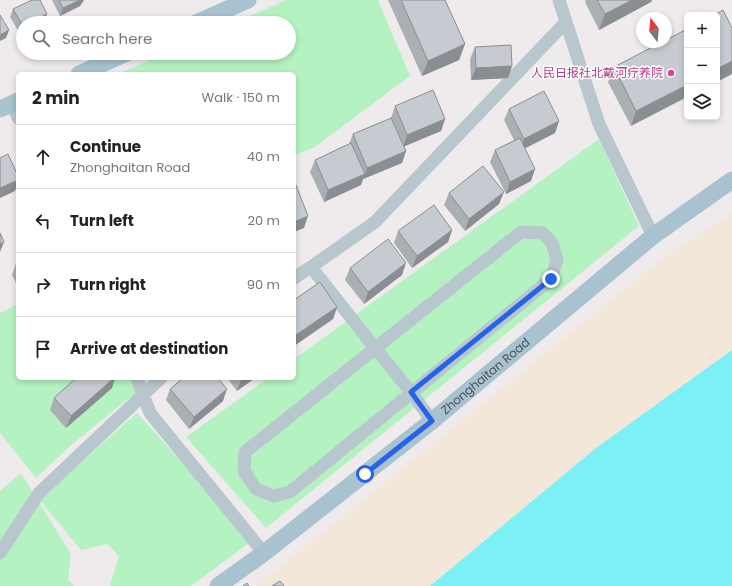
<!DOCTYPE html>
<html lang="en">
<head>
<meta charset="utf-8">
<style>
	body { margin:0; font-family:Poppins,"Noto Sans SC",sans-serif; background:#f6f6f6; color:#222 }
	.controls { position:absolute; right:12px; top:12px; display:grid; overflow:hidden; border-radius:6px; box-shadow:0 2px 6px #0003 }
	.controls button { width:36px; height:36px; display:grid; place-items:center; padding:0; border:0; border-bottom:1px solid #e0e0e0; background:#fff; color:#222; font:20px sans-serif }
	.compass { position:absolute; left:636px; top:12px; width:36px; height:36px; border-radius:50%; background:#fff; box-shadow:0 2px 6px #0003; rotate:344deg }
	.stop { position:absolute; width:12px; height:12px; margin:-9px; border:3px solid #2563eb; border-radius:50%; background:#fff }
	.stop.end { background:#2563eb; border-color:#fff; box-shadow:0 1px 4px #0008 }
	.list { margin:0; padding:0; list-style:none }
	h2 { display:flex; justify-content:space-between; align-items:center; height:52px; margin:0; padding:0 16px; font-size:17px }
	h2 small { font-size:13px; font-weight:400; color:#767676 }
	.list li { display:grid; grid-template-columns:26px 1fr auto; gap:12px; align-items:center; box-sizing:border-box; height:64px; padding:0 16px; border-top:1px solid #e0e0e0 }
	.list b { display:block; font-size:15px; white-space:nowrap }
	.list p { margin:0; font-size:13px; white-space:nowrap; color:#767676 }
	.list em { font-size:13px; font-style:normal; color:#767676 }
	.icon { flex:none; width:22px; height:22px; fill:none; stroke:currentColor; stroke-width:2; stroke-linecap:round; stroke-linejoin:round }
	.map { position:relative; flex:none; width:732px; height:586px; overflow:hidden }
	.search { position:absolute; background:#fff; box-shadow:0 2px 6px #0003; left:16px; top:16px; width:280px; height:44px; display:flex; align-items:center; gap:10px; box-sizing:border-box; padding:0 14px; border-radius:22px; color:#767676; font-size:15px }
	.panel { position:absolute; background:#fff; box-shadow:0 2px 6px #0003; left:16px; top:72px; width:280px; height:308px; border-radius:6px }
	.map>svg:first-child { display:block }
</style>
</head>
<body>
<div class="map">
<svg width="732" height="586" viewBox="0 0 732 586">
	<rect width="100%" height="100%" fill="#efebec"/>
	<path fill="#b4f3c1" d="M286 0H378L410 76 315 147 294 156V74H118L166 53H289V23H234Z
		M599 139 639 226 266 528 186 437 268 378H294V359Z
		M18 304V378H132L138 391 70 446 36 478 0 433V313Z
		M137 413 253 540 191 586H111L110 585 119 556 107 544 81 550 39 499Z
		M21 473 71 554 68 579 74 586H0V491Z"/>
	<path fill="#f3e7da" d="M732 213V350L596 448 430 586H254L270 575 666 256Z"/>
	<path fill="#7cf0f5" d="M732 350V586H430L596 448Z"/>
	<g fill="none" stroke-linecap="round" stroke-linejoin="round">
		<path stroke="#b8c7cd" stroke-width="13" d="M559 0 599 124 653 236
			M12 104 18 118
			M521 232 543 233 552 243 557 260 551 279 290 492 274 496 256 489 244 471 245 452Z
			M311 267 375 348 411 392 432 421
			M294 278 311 267 375 222 565 23
			M137 378 150 413 264 553
			M0 553 39 493 161 378"/>
		<g stroke="#a8c2cf" stroke-width="17">
			<path d="M196 23 248 0"/>
			<path d="M79 74 127 53"/>
			<path d="M0 109 18 101"/>
			<path id="s1" d="M218 586 264 553 432 421 653 236 732 180"/>
		</g>
	</g>
	<path fill="#a9afb3" d="M52 0H84L80 6 60 16Z
		M388 0H445L465 44 459 60 422 76Z
		M585 0H652L651 2 599 30 586 4Z
		M13 9 47 14 44 22 43 23H23V33L20 34 10 17Z
		M687 29 631 126 608 82 614 67Z
		M475 47 512 66 508 78 471 80 470 59Z
		M395 106 445 119 441 131 404 146 406 151 402 163 363 179 361 185 324 202 310 172 315 160 349 144 353 134 391 118Z
		M509 109 559 121 555 133 525 148 531 181 506 194 490 162 495 150 514 140 504 120Z
		M449 193 499 204 465 231 444 205Z
		M452 230 448 242 412 268 394 243 398 231Z
		M18 262V287L12 275 16 263Z
		M350 268 402 275 364 304 345 280Z
		M294 300 337 307 333 319 294 346Z
		M227 378H255L237 391Z
		M112 388 66 428 50 410 54 398Z
		M170 389 223 401 189 429 166 400Z"/>
	<path fill="#8a8e92" d="M80 0H84L80 6 60 16 63 8Z
		M632 0H652L651 2 599 30 605 14Z
		M47 14 44 22 43 23H29Z
		M23 26V33L20 34Z
		M9 30 6 38 0 41V35Z
		M465 44 459 60 422 76 428 61Z
		M732 61V74L717 82V69Z
		M512 66 508 78 471 80 476 68Z
		M687 85V97L631 126 636 111Z
		M445 119 441 131 403 147 407 135Z
		M559 121 555 133 520 151 524 139Z
		M406 151 402 163 363 179 361 185 324 202 328 190 365 174 367 168Z
		M535 169 531 181 506 194 510 182Z
		M18 180V183L15 191 0 198V188Z
		M504 192 499 204 465 231 469 219Z
		M308 216 304 228 294 232V222Z
		M452 230 448 242 412 268 417 256Z
		M4 242 0 252V244Z
		M406 263 402 275 364 304 368 292Z
		M337 307 333 319 294 346V342L296 335Z
		M114 378H115L112 388 66 428 71 416Z
		M243 378H255L237 391 241 379Z
		M227 389 223 401 189 429 194 417Z"/>
	<path fill="#c5cbd0" stroke="#8a8e92" d="M32 0H40L47 14 29 23H23V26L13 9Z
		M59 0H80L63 8Z
		M401 0H445L465 44 428 61Z
		M597 0H632L605 14Z
		M723 10 732 28V61L717 69V15H714Z
		M0 15 9 30 0 35Z
		M687 29V85L636 111 614 67 662 42H666V40Z
		M511 45 512 66 476 68 475 47Z
		M433 90 445 119 407 135 395 106Z
		M544 91 559 121 524 139 509 109Z
		M391 118 406 151 367 168 353 134Z
		M520 138 535 169 510 182 495 150Z
		M351 143 365 174 328 190 315 160Z
		M8 154 18 176V180L0 188V158Z
		M483 166 504 192 469 219 449 193Z
		M294 180 308 216 294 222Z
		M434 205 452 230 417 256 398 231Z
		M0 233 4 242 0 244Z
		M388 239 406 263 368 292 350 268Z
		M320 282 337 307 296 335 294 332V300Z
		M76 378H114L71 416 54 398Z
		M183 378H218L227 389 194 417 170 389Z
		M280 581 284 586H272Z
		M247 583 249 586H243Z"/>
	<g fill="none" stroke-linecap="round" stroke-linejoin="round">
		<path stroke="#2563eb" stroke-width="5" d="M365 474 432 421 411 392 551 279"/>
	</g>
	<circle fill="#d1479c" stroke="#fff" stroke-width="1.5" cx="671" cy="73" r="4"/>
	<g text-anchor="middle" stroke-width="3" stroke-linejoin="round" paint-order="stroke">
		<g font-size="12" fill="#b23c85" stroke="#fff" text-anchor="end">
			<text x="663" y="77">人民日报社北戴河疗养院</text>
		</g>
		<g font-size="12" fill="#43545b" stroke="#fff">
			<text dy="4" stroke="none"><textPath href="#s1" startOffset="340">Zhonghaitan Road</textPath></text>
		</g>
	</g>
</svg>
<div class="controls">
<button>+</button>
<button>−</button>
<button><svg class="icon" aria-label="layers" viewBox="0 0 24 24"><path d="M12 4l9 5-9 5-9-5zM3 14l9 5 9-5"/></svg></button>
</div>
<svg class="compass" viewBox="-18 -18 36 36"><path d="M0-13l5 13h-10z" fill="#e53935"/><path d="M0 13l5-13h-10z" fill="#767676"/></svg>
<div class="stop" style="left:365px;top:474px"></div>
<div class="stop end" style="left:551px;top:279px"></div>
<div class="search"><svg class="icon" aria-label="search" viewBox="0 0 24 24"><circle cx="10" cy="10" r="6"/><path d="M15 15l6 6"/></svg>Search here</div>
<section class="panel">
<h2>2 min<small>Walk · 150 m</small></h2>
<ul class="list">
<li><svg class="icon" aria-label="ahead" viewBox="0 0 24 24"><path d="M12 20V5M6 11l6-6 6 6"/></svg><div><b>Continue</b><p>Zhonghaitan Road</p></div><em>40 m</em></li>
<li><svg class="icon" aria-label="left" viewBox="0 0 24 24"><path d="M17 20v-9H6M10 6l-5 5 5 5"/></svg><div><b>Turn left</b></div><em>20 m</em></li>
<li><svg class="icon" aria-label="right" viewBox="0 0 24 24"><path d="M7 20v-9h11M14 6l5 5-5 5"/></svg><div><b>Turn right</b></div><em>90 m</em></li>
<li><svg class="icon" aria-label="arrive" viewBox="0 0 24 24"><path d="M6 21V4h12l-3 4 3 4H6"/></svg><div><b>Arrive at destination</b></div></li>
</ul>
</section>
</div>
</body>
</html>
